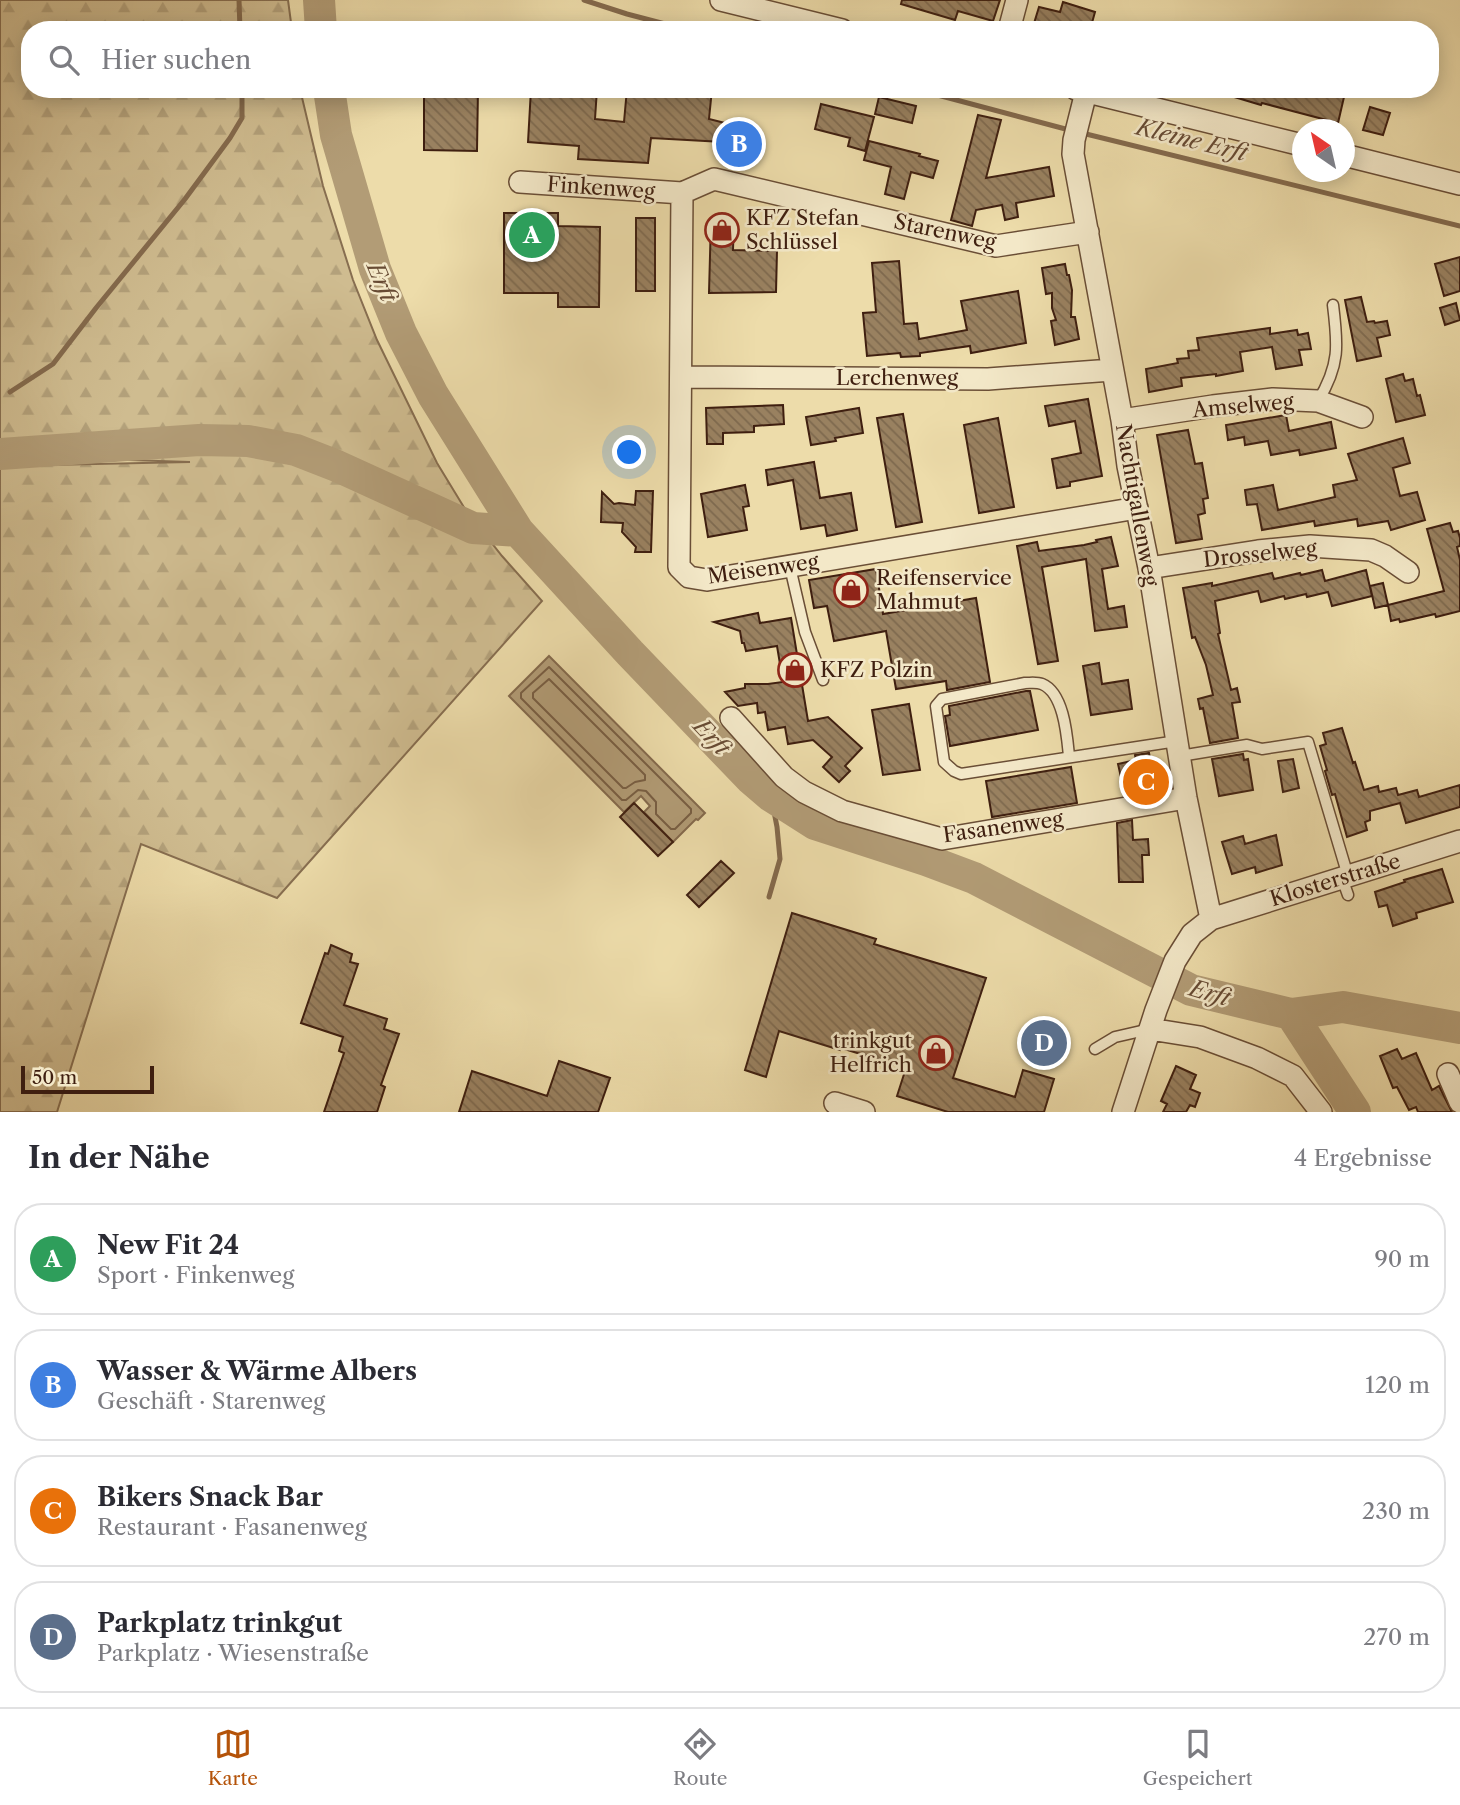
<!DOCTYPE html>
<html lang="de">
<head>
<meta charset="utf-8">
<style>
	body { margin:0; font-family:"Libre Caslon Text",serif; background:#f2f2f3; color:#2b2b33 }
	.compass { position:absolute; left:1292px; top:119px; width:63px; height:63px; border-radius:50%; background:#fff; box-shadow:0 4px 18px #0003; rotate:326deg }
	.scale { position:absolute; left:21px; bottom:18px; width:133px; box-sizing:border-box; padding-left:7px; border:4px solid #3f1f10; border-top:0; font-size:19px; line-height:24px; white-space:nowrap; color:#3f1f10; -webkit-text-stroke:5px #f3e8c8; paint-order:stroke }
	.you { position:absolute; left:630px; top:453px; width:24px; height:24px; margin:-18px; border:5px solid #fff; border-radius:50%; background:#1a73e8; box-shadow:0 0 0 10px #1a73e833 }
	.badge { display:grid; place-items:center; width:46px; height:46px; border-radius:50%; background:#b45309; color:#fff; font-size:23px; font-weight:700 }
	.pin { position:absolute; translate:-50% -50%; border:4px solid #fff; box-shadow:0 2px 7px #0006 }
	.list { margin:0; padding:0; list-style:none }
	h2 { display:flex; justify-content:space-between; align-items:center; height:91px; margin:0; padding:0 28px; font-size:30px }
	h2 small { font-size:23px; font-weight:400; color:#7c7c81 }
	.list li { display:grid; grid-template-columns:46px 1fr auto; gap:21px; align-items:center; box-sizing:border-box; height:112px; margin:0 14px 14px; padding:0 14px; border:2px solid #e1e1e2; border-radius:28px }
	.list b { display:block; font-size:26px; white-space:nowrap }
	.list p { margin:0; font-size:23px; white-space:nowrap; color:#7c7c81 }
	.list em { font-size:23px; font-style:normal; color:#7c7c81 }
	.icon { flex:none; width:38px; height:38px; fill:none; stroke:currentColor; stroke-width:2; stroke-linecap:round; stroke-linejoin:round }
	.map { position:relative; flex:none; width:1460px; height:1112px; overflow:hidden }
	.search { position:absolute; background:#fff; box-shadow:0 4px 18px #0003; left:21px; right:21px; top:21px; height:77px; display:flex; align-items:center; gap:18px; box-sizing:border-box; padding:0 24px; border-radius:28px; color:#7c7c81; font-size:26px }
	.sheet { height:595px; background:#fff }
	nav { display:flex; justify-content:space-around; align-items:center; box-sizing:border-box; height:98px; border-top:2px solid #e1e1e2; background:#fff; font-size:19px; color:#7c7c81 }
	nav a { display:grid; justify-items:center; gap:4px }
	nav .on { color:#b45309 }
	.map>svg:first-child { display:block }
</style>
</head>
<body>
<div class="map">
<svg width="1460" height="1112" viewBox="0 0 1460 1112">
	<defs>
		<pattern id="forest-firs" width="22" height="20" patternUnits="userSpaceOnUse" patternTransform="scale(1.75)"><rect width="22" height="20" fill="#cfbc90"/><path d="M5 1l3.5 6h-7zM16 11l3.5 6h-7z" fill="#b3a17b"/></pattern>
		<pattern id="building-back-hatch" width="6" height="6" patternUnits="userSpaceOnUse" patternTransform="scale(1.75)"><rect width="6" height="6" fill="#998160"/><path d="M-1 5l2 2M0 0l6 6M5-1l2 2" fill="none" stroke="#7e694e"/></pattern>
	</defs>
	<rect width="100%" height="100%" fill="#eddcaa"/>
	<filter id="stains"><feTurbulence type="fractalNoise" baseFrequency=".00286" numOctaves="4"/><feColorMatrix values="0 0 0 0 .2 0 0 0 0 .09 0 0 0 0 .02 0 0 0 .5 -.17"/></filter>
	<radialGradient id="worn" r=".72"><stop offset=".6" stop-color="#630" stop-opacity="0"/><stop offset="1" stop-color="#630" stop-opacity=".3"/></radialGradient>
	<path fill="url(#forest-firs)" stroke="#876e50" stroke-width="2" d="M0 0H288L292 30H30V89H300L323 186 353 280 377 340 437 463 465 509 502 556 542 601 277 898 141 844 57 1112H0V466L190 462 0 456Z"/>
	<path fill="#b29c76" stroke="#846a4d" stroke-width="2" d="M549 656 705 813 698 820 696 819 673 842 644 812 650 806 641 796 624 812 509 696Z"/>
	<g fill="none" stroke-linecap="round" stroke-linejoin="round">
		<path stroke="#785e43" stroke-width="2" d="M549 667 691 809V813L675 829H671L656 814V802L646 791 638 790 626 800H622L521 698V693Z
			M549 679 645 775V780L635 782 626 788H623L533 698V693Z"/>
		<path stroke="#846a4d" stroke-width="5" d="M239 0 240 30
			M584 0 627 14 688 30
			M915 89 1073 131
			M1082 133 1460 226
			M10 392 53 364 96 308 185 199 230 138 242 118V89
			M769 897 780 859 777 827 771 796"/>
		<path stroke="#b29c76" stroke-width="32" d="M319 0 321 30
			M329 89 336 135 375 269 401 333 433 395 518 531 630 653 750 778 771 796 815 824 926 860 974 878 1191 990 1291 1014 1355 1112
			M0 454 199 440 248 441 296 450 337 466 473 528 518 531
			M1291 1014 1343 1007 1460 1028"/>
	</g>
	<path fill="url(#building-back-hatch)" stroke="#3f1f10" stroke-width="2" d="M902 0H1000L993 21 958 11 955 20 901 4Z
		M1063 2 1095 12 1090 30H1032L1039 7 1060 12Z
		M424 89H478L477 151 424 150Z
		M531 89H597L595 119 624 122 627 89H712L709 119 753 130 747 156 721 150 723 142 651 138 648 163 578 159 579 146 528 142Z
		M1222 89H1327L1326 93 1344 97 1338 123 1262 103 1261 105 1221 93Z
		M879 97 916 106 912 123 875 114Z
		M821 104 874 117 865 151 848 146 850 138 815 129Z
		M1370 107 1390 113 1383 135 1363 130Z
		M978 115 1001 120 986 178 1049 167 1054 196 1016 203 1018 217 1005 220 1002 205 976 210 972 226 951 220Z
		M869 141 920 154 919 156 938 161 933 178 911 172 904 199 885 194 891 167 864 160Z
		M504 213H558V226L600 227 599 307H558V293H504Z
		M636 218H655V291H636Z
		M711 219H734L733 250 777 251 776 292 709 293Z
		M1460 257V291L1444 296 1435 264Z
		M899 261 904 324 917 323 919 339 967 330 961 301 1018 291 1026 343 971 353 970 346 920 353V356L901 357 900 353 867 356 863 313 876 312 872 263Z
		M1065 264 1067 275H1069L1072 290 1071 317H1075L1079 339 1055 345 1051 321 1056 320 1052 308V293L1046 294 1042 268Z
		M1361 297 1367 322 1374 321 1375 323 1387 321 1390 335 1377 338 1381 356 1357 361 1345 300Z
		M1456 303 1460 320 1445 325 1440 308Z
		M1270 328V334L1297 330 1298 335 1308 333 1311 349 1299 350 1302 365 1276 369 1272 347 1240 352 1243 371 1216 376V374L1181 378 1182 386 1149 392 1146 369 1178 363 1177 359 1189 358 1188 351 1199 350 1197 338Z
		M1403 374 1405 381 1413 379 1417 396 1420 395 1425 415 1396 422 1386 379Z
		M1088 399 1102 476 1070 482V486L1057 488 1052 459 1081 453 1075 421 1049 426 1045 406Z
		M783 405 784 424 754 426V432L723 433V444H707L706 408Z
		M859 408 863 433 835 438 836 441 811 445 806 417Z
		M903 414 922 522 896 527 877 418Z
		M1286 415 1289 431 1331 422 1336 448 1300 455 1299 450 1271 455 1268 441 1245 445 1244 437 1228 440 1226 425Z
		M998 418 1014 507 979 513 964 425Z
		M1188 430 1195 464 1202 463 1208 498 1203 499 1205 513 1198 515 1202 539 1176 543 1157 435Z
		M1403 438 1410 463 1393 468 1400 496 1417 492 1425 520 1391 530 1388 521 1358 526 1357 519 1315 526 1314 521 1262 530 1257 504 1247 505 1245 490 1273 485 1278 510 1335 497 1333 485 1357 480 1348 454Z
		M814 462 820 498 851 493 857 530 827 536 825 525 801 529 793 480 768 485 766 470Z
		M745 485 749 506 743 507 747 530 708 537 701 494Z
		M636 491H653L651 552H635L636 547 622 532 623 523 601 522 602 492 614 504 619 503 635 505Z
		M1450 523 1453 532 1458 531 1460 538V546L1457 547 1460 560V611L1436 617 1435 614 1400 622 1399 619 1391 621 1388 605 1444 591 1427 529Z
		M1111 537 1118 566 1102 569 1108 609 1124 606 1127 627 1095 631 1086 559 1042 567 1058 661 1038 664 1017 546 1037 542 1039 551 1084 545 1097 542 1096 540Z
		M876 569 883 614 976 598 990 682 947 690 946 681 896 689 886 631 834 641 827 606 814 608 809 580Z
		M1322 570 1325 581 1366 570 1372 596 1332 606 1328 592 1307 597 1306 594 1285 599 1284 596 1261 602 1258 591 1215 601 1220 633 1218 634 1231 690 1237 688 1240 702 1232 703 1238 738 1210 743 1203 708 1200 709 1198 699 1213 695 1206 665 1195 637 1192 638 1183 588 1212 583V586L1272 573 1274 579 1300 573 1301 575Z
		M1383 583 1388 605 1375 608 1370 586Z
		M758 613 760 623 791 618 808 721 828 717 862 748 845 766 850 771 839 782 823 767 832 757 813 740 788 744 785 727 768 730 765 712 758 713 757 703 738 706 725 692 745 688V684H768L783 682 777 646 746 651 744 643H742L740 631 714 622Z
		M1099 663 1102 684 1128 680 1132 709 1091 715 1083 666Z
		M1026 691H1030L1038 730 950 746 945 716 950 715 949 706Z
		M909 704 920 770 883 775 872 710Z
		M1342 728 1353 763 1355 762 1364 790 1378 786 1379 792 1396 788 1398 795 1417 790 1419 797 1460 785V807L1406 823 1400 803 1370 811V820L1365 822 1367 830 1347 837 1335 794 1332 795 1325 771 1327 770 1320 746 1326 744 1323 733Z
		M1149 753 1156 790 1125 795 1118 764 1136 760 1135 755Z
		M1243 754 1244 760 1248 759 1253 790 1219 796 1212 759Z
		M1293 759 1299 788 1283 792 1278 761Z
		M1071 767 1077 803 992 817 986 781Z
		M634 803 673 842 658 856 620 817Z
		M1132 820 1133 840 1148 839 1149 855H1142L1143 882H1119L1117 823Z
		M1276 835 1282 865 1256 873 1255 867 1232 874 1222 842 1243 836 1245 844Z
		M721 861 734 873 699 907 687 895Z
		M1442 869 1453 902 1416 913 1417 918 1393 926 1387 905 1379 907 1375 892 1405 882 1404 880Z
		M792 913 876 939 874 944 986 978 953 1078 1015 1097 1023 1070 1054 1079 1044 1112H948L897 1096 906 1068 841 1048 840 1050 779 1031 766 1077 745 1070Z
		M331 945 352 954 350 962 358 964 344 1005 387 1019 384 1029 399 1034 381 1085 385 1087 377 1112H324L344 1053 339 1051 343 1037 301 1023 325 953 328 954Z
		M1397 1049 1402 1059 1416 1053 1432 1090 1439 1086 1452 1112H1418L1416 1107 1409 1110 1397 1087 1393 1088 1380 1056Z
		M559 1061 610 1078 598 1112H459L472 1071 547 1096Z
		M1176 1066 1196 1075 1190 1089 1200 1093 1195 1107 1190 1105 1186 1112H1163L1167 1104 1161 1101Z"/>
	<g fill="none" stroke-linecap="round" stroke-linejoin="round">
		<g stroke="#6a4e36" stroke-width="13">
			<path id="service" d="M1318 401C1340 365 1338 345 1333 305
				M790 567 805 632 823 680
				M1069 756C1067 736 1064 693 1042 684 1037 682 1031 683 1025 683L942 699 936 706 944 762 954 771 961 774 1177 741
				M1180 756 1247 745 1262 749 1308 742 1348 876
				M1342 878 1348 895
				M1095 1049 1115 1037 1150 1029"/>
		</g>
		<g stroke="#6a4e36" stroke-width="24">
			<path id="minor" d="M721 0 842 30
				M1009 30 1017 0
				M1076 89 1302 145
				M1086 92 1074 140 1073 154 1122 420 1128 466 1149 568 1186 798 1211 919
				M1344 155 1460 184
				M520 182 682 193 714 179 996 246 1088 232
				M682 193 679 567 689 577 707 580 1137 508
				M681 377 988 379 1112 370
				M1122 420 1213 406 1273 399 1318 401 1362 417
				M1149 568 1258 551 1310 546 1371 550 1385 556 1408 572
				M731 718 784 777 804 792 842 811 942 839 1186 798
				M1150 1029 1200 1037 1257 1058 1293 1076 1321 1112
				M1448 1074 1460 1102
				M835 1103 864 1112
				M1123 1112 1156 1010 1175 961 1192 934 1211 919 1460 841"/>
		</g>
		<use href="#service" stroke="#f3e8c8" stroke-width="10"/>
		<use href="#minor" stroke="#f3e8c8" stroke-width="21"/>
	</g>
	<defs>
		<g id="shop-ring" transform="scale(1.75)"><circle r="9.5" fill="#f3e8c8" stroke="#8f2418" stroke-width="1.5"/><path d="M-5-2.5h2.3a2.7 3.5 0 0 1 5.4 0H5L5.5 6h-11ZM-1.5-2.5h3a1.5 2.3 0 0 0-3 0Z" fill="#8f2418"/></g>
	</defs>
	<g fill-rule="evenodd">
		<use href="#shop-ring" x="722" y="230"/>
		<use href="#shop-ring" x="851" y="590"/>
		<use href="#shop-ring" x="795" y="670"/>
		<use href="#shop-ring" x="936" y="1053"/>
	</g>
	<g text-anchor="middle" stroke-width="5" stroke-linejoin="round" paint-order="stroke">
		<g font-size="21" fill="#3f1f10" stroke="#f3e8c8">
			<text transform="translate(601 188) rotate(4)" y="7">Finkenweg</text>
			<text transform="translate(945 232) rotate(12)" y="7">Starenweg</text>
			<text x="897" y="385">Lerchenweg</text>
			<text transform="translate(1243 406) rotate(-5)" y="7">Amselweg</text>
			<text transform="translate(1137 505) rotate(80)" y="7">Nachtigallenweg</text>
			<text transform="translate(1260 554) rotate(-6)" y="7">Drosselweg</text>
			<text transform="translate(763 569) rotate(-8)" y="7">Meisenweg</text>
			<text transform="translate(1003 827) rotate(-8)" y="7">Fasanenweg</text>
			<text transform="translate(1335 880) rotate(-17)" y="7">Klosterstraße</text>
		</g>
		<g font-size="21" fill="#3f1f10" stroke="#f3e8c8" text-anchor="start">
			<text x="746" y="225">KFZ Stefan<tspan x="746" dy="24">Schlüssel</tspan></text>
			<text x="876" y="585">Reifenservice<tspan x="876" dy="24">Mahmut</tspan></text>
			<text x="820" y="677">KFZ Polzin</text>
			<text x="912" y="1048" text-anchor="end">trinkgut<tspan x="912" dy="24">Helfrich</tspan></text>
		</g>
		<g font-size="23" font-style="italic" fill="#674b34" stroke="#f3e8c8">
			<text transform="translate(1192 140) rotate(14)" y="8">Kleine Erft</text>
			<text transform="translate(382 282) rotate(67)" y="8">Erft</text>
			<text transform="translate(712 737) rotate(47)" y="8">Erft</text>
			<text transform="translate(1210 993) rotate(16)" y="8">Erft</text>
		</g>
	</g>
	<rect width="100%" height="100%" filter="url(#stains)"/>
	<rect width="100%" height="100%" fill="url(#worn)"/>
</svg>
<svg class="compass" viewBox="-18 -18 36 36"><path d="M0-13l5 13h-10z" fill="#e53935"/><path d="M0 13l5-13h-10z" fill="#7c7c81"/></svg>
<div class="scale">50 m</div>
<div class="you"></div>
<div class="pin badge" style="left:532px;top:235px;background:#2e9e5b">A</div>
<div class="pin badge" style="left:739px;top:144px;background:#3f7fe0">B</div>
<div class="pin badge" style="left:1146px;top:782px;background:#e8710a">C</div>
<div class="pin badge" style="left:1044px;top:1043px;background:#5c6f8a">D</div>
<div class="search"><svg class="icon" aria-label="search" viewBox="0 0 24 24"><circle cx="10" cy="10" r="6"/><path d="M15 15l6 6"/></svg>Hier suchen</div>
</div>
<section class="sheet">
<h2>In der Nähe<small>4 Ergebnisse</small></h2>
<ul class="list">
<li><span class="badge" style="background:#2e9e5b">A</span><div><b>New Fit 24</b><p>Sport · Finkenweg</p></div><em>90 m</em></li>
<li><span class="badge" style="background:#3f7fe0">B</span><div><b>Wasser &amp; Wärme Albers</b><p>Geschäft · Starenweg</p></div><em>120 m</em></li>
<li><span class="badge" style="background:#e8710a">C</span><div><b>Bikers Snack Bar</b><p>Restaurant · Fasanenweg</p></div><em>230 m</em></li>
<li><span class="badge" style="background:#5c6f8a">D</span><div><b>Parkplatz trinkgut</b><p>Parkplatz · Wiesenstraße</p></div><em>270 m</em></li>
</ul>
</section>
<nav>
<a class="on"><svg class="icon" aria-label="map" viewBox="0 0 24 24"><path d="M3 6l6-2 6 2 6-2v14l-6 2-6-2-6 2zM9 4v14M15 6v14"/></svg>Karte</a>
<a><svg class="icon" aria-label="directions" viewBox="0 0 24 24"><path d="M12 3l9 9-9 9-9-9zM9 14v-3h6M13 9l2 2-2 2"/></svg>Route</a>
<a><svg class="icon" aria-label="saved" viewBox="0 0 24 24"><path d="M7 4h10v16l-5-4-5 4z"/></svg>Gespeichert</a>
</nav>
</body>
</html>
